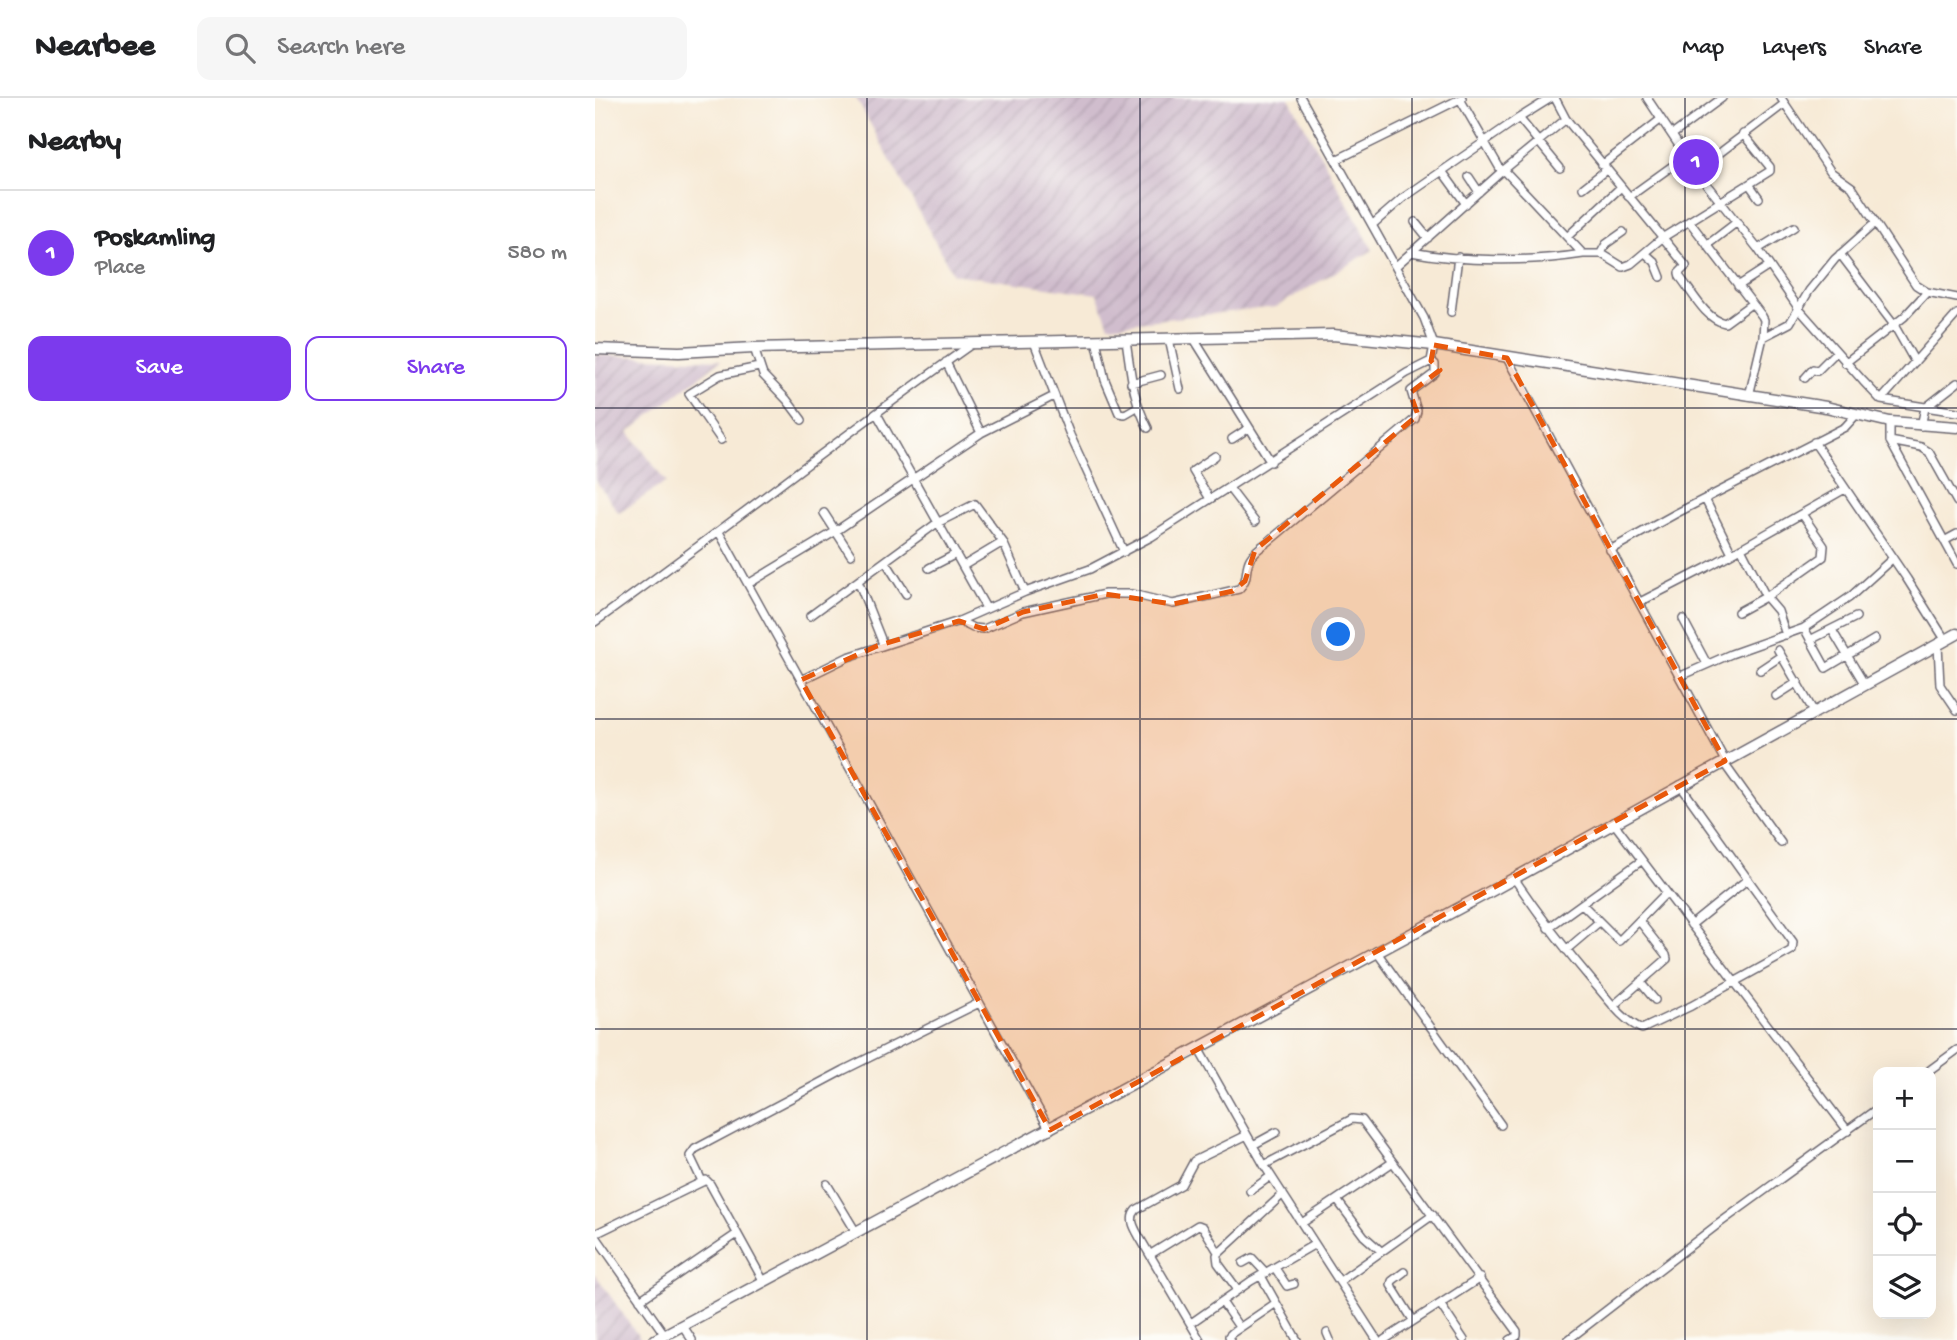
<!DOCTYPE html>
<html lang="en">
<head>
<meta charset="utf-8">
<style>
	body { margin:0; font-family:"Gochi Hand",sans-serif; background:#f6f6f6; color:#202124 }
	.controls { position:absolute; right:21px; bottom:21px; display:grid; overflow:hidden; border-radius:14px; box-shadow:0 7px 28px #0002 }
	.controls button { width:63px; height:63px; display:grid; place-items:center; padding:0; border:0; border-bottom:2px solid #e0e0e0; background:#fff; color:#202124; font:35px sans-serif }
	.you { position:absolute; left:744px; top:537px; width:24px; height:24px; margin:-18px; border:5px solid #fff; border-radius:50%; background:#1a73e8; box-shadow:0 0 0 10px #1a73e833 }
	.badge { display:grid; place-items:center; width:46px; height:46px; border-radius:50%; background:#7c3aed; color:#fff; font-size:23px; font-weight:700 }
	.pin { position:absolute; translate:-50% -50%; border:4px solid #fff; box-shadow:0 2px 7px #0006 }
	.list { margin:0; padding:0; list-style:none }
	h2 { display:flex; justify-content:space-between; align-items:center; height:91px; margin:0; padding:0 28px; font-size:30px }
	h2 small { font-size:23px; font-weight:400; color:#757577 }
	.list li { display:grid; grid-template-columns:46px 1fr auto; gap:21px; align-items:center; box-sizing:border-box; height:126px; padding:0 28px; border-top:2px solid #e0e0e0 }
	.list b { display:block; font-size:26px; white-space:nowrap }
	.list p { margin:0; font-size:23px; white-space:nowrap; color:#757577 }
	.list em { font-size:23px; font-style:normal; color:#757577 }
	.actions { display:flex; gap:14px; padding:21px 28px }
	.actions a { flex:1; padding:16px 0; border:2px solid #7c3aed; border-radius:14px; text-align:center; font-size:24px; color:#7c3aed }
	.actions .main { background:#7c3aed; color:#fff }
	.icon { flex:none; width:38px; height:38px; fill:none; stroke:currentColor; stroke-width:2; stroke-linecap:round; stroke-linejoin:round }
	.map { position:relative; flex:none; width:1362px; height:1242px; overflow:hidden }
	header { display:flex; align-items:center; gap:42px; box-sizing:border-box; height:98px; padding:0 35px; background:#fff; border-bottom:2px solid #e0e0e0 }
	header strong { font-size:33px }
	nav { display:flex; gap:38px; margin-inline-start:auto; font-size:24px }
	.search { width:490px; height:63px; background:#f6f6f6; display:flex; align-items:center; gap:18px; box-sizing:border-box; padding:0 24px; border-radius:14px; color:#757577; font-size:26px }
	main { display:flex }
	aside { flex:1; background:#fff }
	.map>svg:first-child { display:block }
</style>
</head>
<body>
<header>
<strong>Nearbee</strong>
<div class="search"><svg class="icon" aria-label="search" viewBox="0 0 24 24"><circle cx="10" cy="10" r="6"/><path d="M15 15l6 6"/></svg>Search here</div>
<nav><a>Map</a><a>Layers</a><a>Share</a></nav>
</header>
<main>
<aside>
<h2>Nearby<small></small></h2>
<ul class="list">
<li><span class="badge">1</span><div><b>Poskamling</b><p>Place</p></div><em>580 m</em></li>
</ul>
<div class="actions"><a class="main">Save</a><a>Share</a></div>
</aside>
<div class="map">
<svg width="1362" height="1242" viewBox="0 0 1362 1242">
	<defs>
		<pattern id="industrial-furrows" width="10" height="10" patternUnits="userSpaceOnUse" patternTransform="scale(1.75)"><rect width="10" height="10" fill="#d0bdcd"/><path d="M-1 1l2-2M0 10L10 0M9 11l2-2" fill="none" stroke="#b2a2b1"/></pattern>
	</defs>
	<rect width="100%" height="100%" fill="#fdfcf7"/>
	<filter id="ink" filterUnits="userSpaceOnUse"><feTurbulence type="fractalNoise" baseFrequency=".0143" numOctaves="2"/><feDisplacementMap in="SourceGraphic" scale="14" xChannelSelector="R" yChannelSelector="G"/><feConvolveMatrix kernelMatrix="1 2 1 2 8 2 1 2 1" color-interpolation-filters="sRGB"/></filter>
	<filter id="wash" filterUnits="userSpaceOnUse"><feTurbulence type="fractalNoise" baseFrequency=".00686" numOctaves="4" result="noise"/><feDisplacementMap in="SourceGraphic" scale="28" xChannelSelector="R" yChannelSelector="G"/><feGaussianBlur stdDeviation="1.57" result="paint"/><feColorMatrix in="noise" values="0 0 0 0 0 0 0 0 0 0 0 0 0 0 0 0 0 1.4 0 .05"/><feComposite in="paint" operator="in"/></filter>
	<g filter="url(#wash)">
		<rect width="100%" height="100%" fill="#f7ead6"/>
		<path fill="url(#industrial-furrows)" d="M261 0H694L778 152 681 209 514 227 502 196 358 176Z
			M0 257 126 262 34 334 71 384 24 415 0 382Z
			M0 1176 46 1242H0Z"/>
	</g>
	<g filter="url(#ink)">
		<g fill="none" stroke-linecap="round" stroke-linejoin="round">
			<g stroke="#6d6871" stroke-width="10">
				<path id="street" d="M960 0 971 21
					M1052 0 1101 73 1163 151 1204 211 1268 283 1286 302 1362 314
					M1186 0 1236 74 1257 89 1321 187 1332 194 1362 200
					M865 1 907 74
					M924 20 956 0
					M1077 37 1127 0
					M741 62 867 0
					M1007 67 1065 22
					M909 72 988 156H1007L1028 169 1036 166 1067 140 1175 73V69L1148 36
					M847 73 871 106
					M1101 73 1189 6
					M874 79 884 94
					M1154 86 1164 100
					M988 90 1011 72
					M1034 99 1091 58
					M1094 123 1167 218 1169 222 1168 239
					M820 124 833 140
					M777 127 808 100 924 20 965 70
					M972 139 1026 89
					M1112 147 1142 124
					M1163 151 1199 129
					M816 154C867 164 937 164 988 156
					M1006 155 1011 146 1028 134
					M1050 155 1060 164 1066 179
					M1245 156 1299 227 1320 264
					M801 168 905 75 971 21 1091 168 1084 175 1085 179C1097 194 1111 222 1130 225L1156 206
					M1143 188 1174 168
					M856 214 863 159
					M574 241 585 291
					M599 241 676 364
					M501 242 510 282 524 315 530 316 542 309
					M531 242C536 275 537 299 553 330
					M439 244 475 337 529 454
					M159 250 168 277 192 302 207 322
					M912 260 1130 663
					M351 264 386 335
					M1250 265 1309 219 1332 194
					M1210 280 1218 271 1222 273 1241 254
					M536 285 566 277
					M1154 298 1168 239 1195 225 1214 193 1240 161 1280 125
					M1286 302 1362 216
					M282 316 391 510
					M1295 324V343L1362 466
					M1326 328 1330 310 1362 285
					M637 341 654 330
					M126 342 94 296 125 277 164 269
					M1295 343 1326 349 1334 354 1362 404
					M1219 344 1312 481 1351 543
					M634 390 660 424
					M615 401 598 373 620 358
					M1110 401 1137 455
					M229 415 256 457
					M124 434 455 1032
					M1349 443 1362 436
					M1146 450 1171 499 1183 513 1191 537
					M1015 452 1082 415 1250 329 1261 317
					M291 464 311 496
					M368 468 408 444
					M334 470 361 456
					M263 483 288 546
					M153 486 241 433 386 335 459 298
					M1045 504 1111 470 1250 391
					M1143 514 1174 497 1228 459 1229 448 1207 416
					M215 518 342 425 380 406 408 444 430 494
					M1088 521 1112 566
					M364 523 378 530 389 531 428 514 510 496H537L578 506 644 491C660 475 640 465 673 444L820 321 822 313 816 293 840 275V266L836 263
					M0 524C127 433 249 336 377 246
					M1209 530 1231 570 1280 541
					M1237 532 1270 587
					M1215 542 1261 519
					M1343 547 1345 587 1362 612
					M1183 552 1219 614
					M1165 572 1186 558
					M1086 578 1136 556 1209 530 1255 499 1298 460
					M206 582 253 559 364 523 430 494 495 471 556 439 812 275 836 263 839 247 829 220 706 0
					M1181 598 1203 584
					M1128 664 1186 745
					M1018 724 1253 1033
					M919 780C944 817 970 851 999 885 1013 901 1027 922 1047 931L1096 908 1197 852 1198 844 1085 687
					M987 806 1024 843 1071 795
					M1096 827 1153 781
					M953 830 1046 763
					M971 852 1004 824
					M781 853 906 1027
					M1045 884 1060 902
					M1018 908 1072 861 1071 857 1045 824
					M603 950 669 1067 782 1242
					M1332 974 1362 952
					M658 1047 682 1034
					M669 1067 757 1021 767 1022 922 1233V1238L915 1242
					M107 1083 95 1058 100 1051 249 972 384 905
					M232 1086 261 1134
					M655 1093 676 1078
					M742 1102 769 1138 786 1153
					M707 1125 798 1064
					M0 1136 111 1082 115 1086 169 1184
					M0 1137 70 1237
					M556 1156 603 1127 608 1129 623 1154
					M648 1165 657 1160 671 1175
					M680 1170 692 1188 699 1186
					M809 1174 797 1183 796 1187 818 1222
					M666 1178 702 1242
					M745 1183 838 1117
					M643 1192 623 1165 622 1157 688 1096
					M45 1202 142 1136
					M627 1204 644 1229
					M845 1206 869 1242
					M596 1225 656 1183 720 1146
					M88 1228 97 1242
					M732 1235 735 1242
					M605 1242 545 1140C540 1131 533 1121 541 1112L586 1087 599 1063 652 1037
					M635 1242 634 1238 637 1235 681 1205
					M789 1242 885 1180
					M973 1242 1122 1127 1283 1010"/>
			</g>
			<g stroke="#6d6871" stroke-width="13">
				<path id="secondary" d="M0 251 84 254 159 250 738 237 839 247 1231 309 1295 324 1362 329
					M60 1242 898 792 1362 536"/>
			</g>
			<use href="#street" stroke="#fff" stroke-width="7"/>
			<use href="#secondary" stroke="#fff" stroke-width="10"/>
		</g>
	</g>
	<path fill="#e8590c" fill-opacity="0.2" stroke="#e8590c" stroke-width="5" stroke-dasharray="14 9" stroke-linejoin="round" d="M839 247 912 260 1130 663 455 1032 206 582 282 548 364 523 389 531 428 514 510 496 578 506 638 493 650 483 660 452 823 317 815 295 845 272 836 263Z"/>
	<path fill="none" stroke="#22223b" stroke-width="2" stroke-opacity="0.55" d="M272 0V1242M545 0V1242M817 0V1242M1090 0V1242M0 310H1362M0 621H1362M0 931H1362"/>
</svg>
<div class="controls">
<button>+</button>
<button>−</button>
<button><svg class="icon" aria-label="locate" viewBox="0 0 24 24"><circle cx="12" cy="12" r="6"/><path d="M12 2v4M12 18v4M2 12h4M18 12h4"/></svg></button>
<button><svg class="icon" aria-label="layers" viewBox="0 0 24 24"><path d="M12 4l9 5-9 5-9-5zM3 14l9 5 9-5"/></svg></button>
</div>
<div class="you"></div>
<div class="pin badge" style="left:1101px;top:64px">1</div>
</div>
</main>
</body>
</html>
